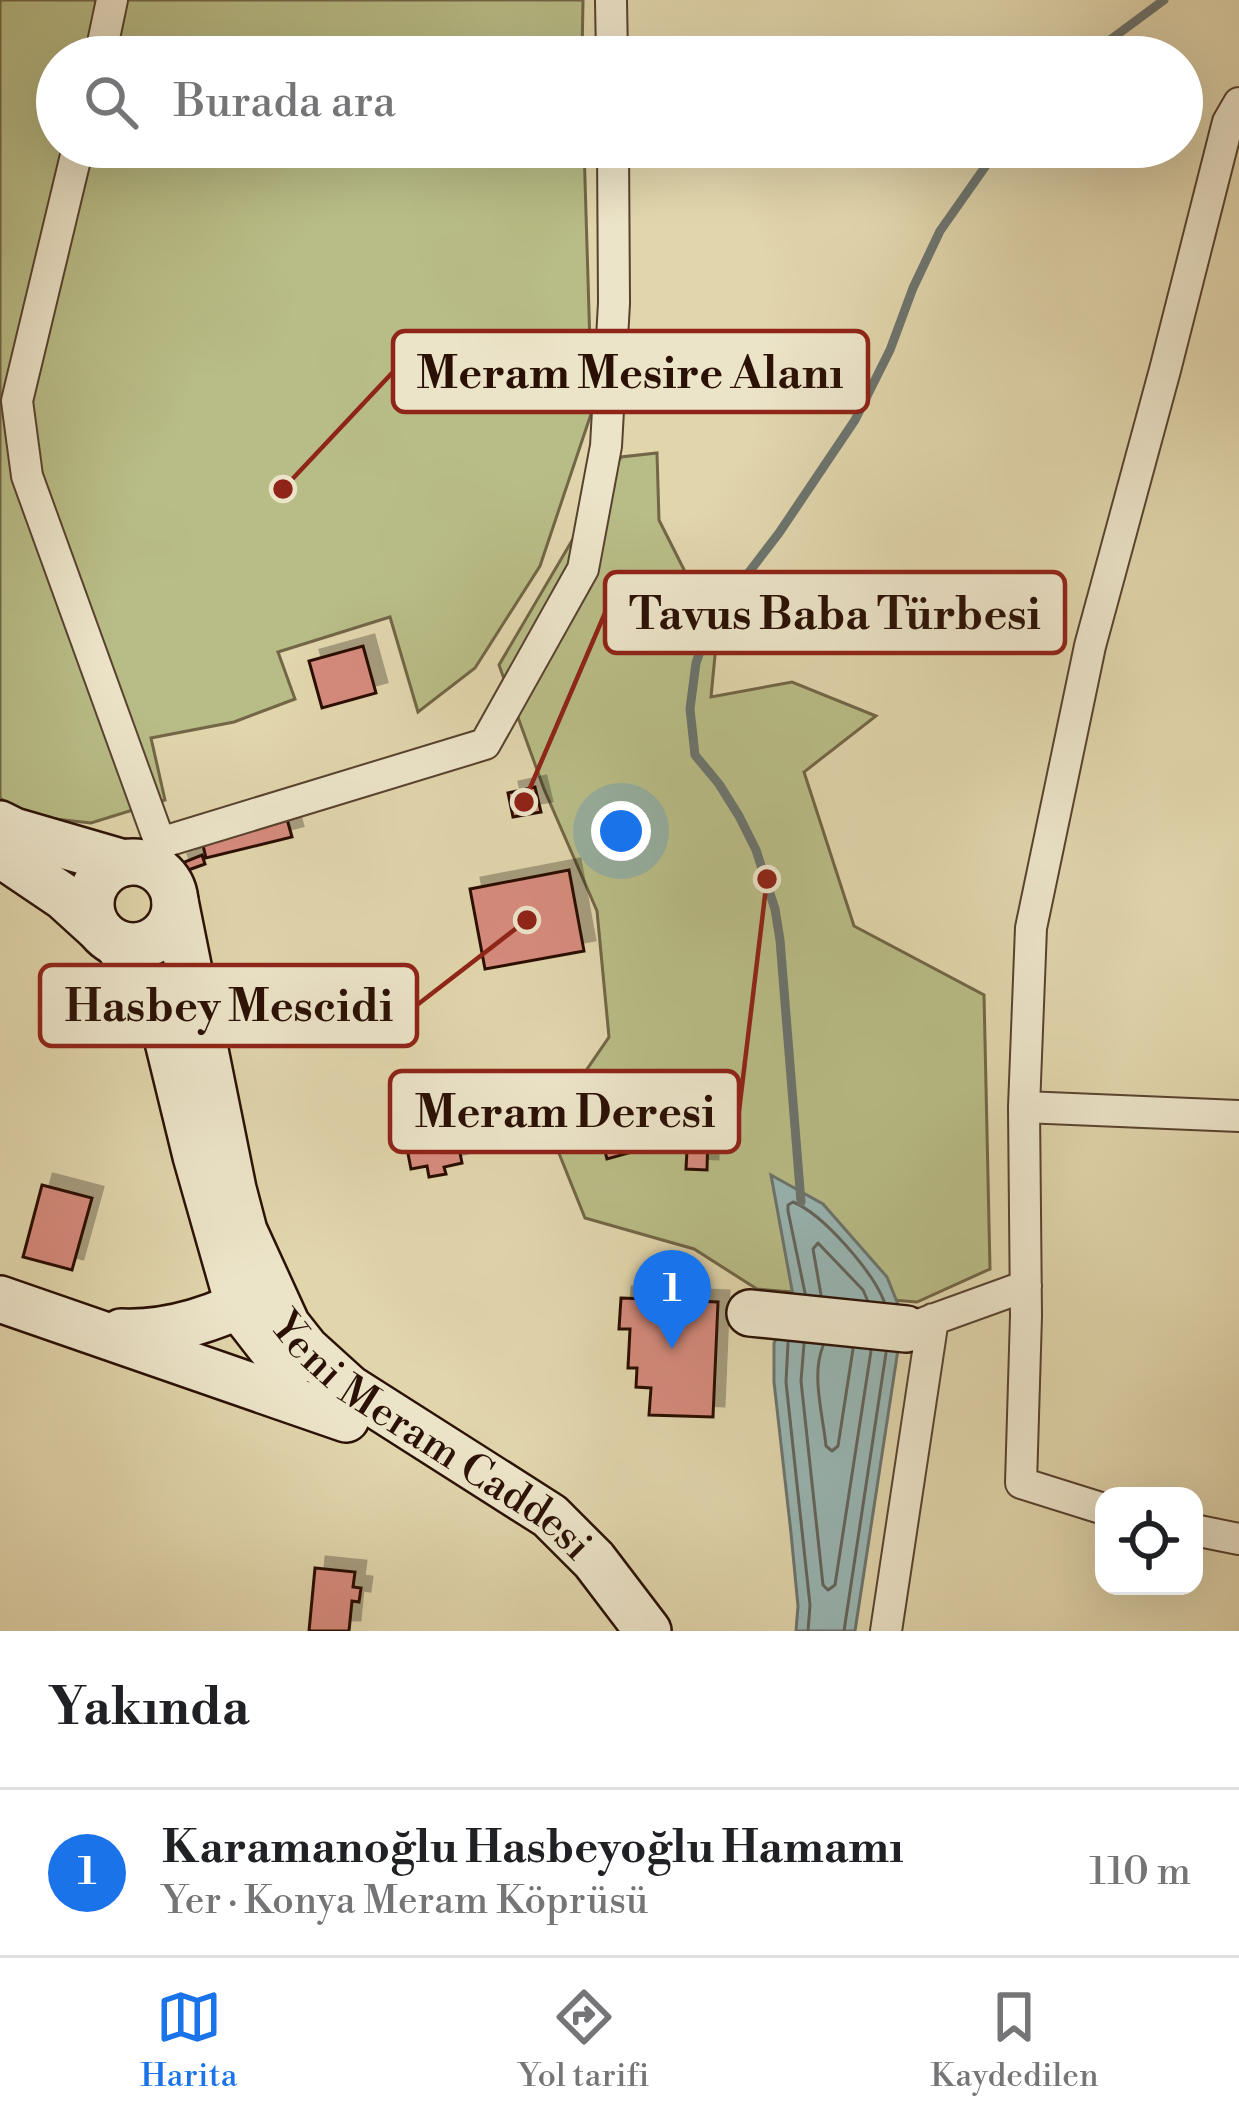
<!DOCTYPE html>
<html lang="tr">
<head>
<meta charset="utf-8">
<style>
	body { margin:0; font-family:"Libre Bodoni",serif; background:#f2f2f2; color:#202124 }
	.controls { position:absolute; right:36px; bottom:36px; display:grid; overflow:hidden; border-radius:24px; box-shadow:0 12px 48px #0002 }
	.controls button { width:108px; height:108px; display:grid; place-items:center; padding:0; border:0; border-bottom:3px solid #e0e0e0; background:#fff; color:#202124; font:60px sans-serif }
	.you { position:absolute; left:621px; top:831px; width:42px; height:42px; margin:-30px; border:9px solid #fff; border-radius:50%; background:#1a73e8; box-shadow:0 0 0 18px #1a73e833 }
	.badge { display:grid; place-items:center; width:78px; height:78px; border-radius:50%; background:#1a73e8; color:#fff; font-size:39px; font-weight:700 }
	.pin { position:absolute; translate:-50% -99px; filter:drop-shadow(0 3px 6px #0008) }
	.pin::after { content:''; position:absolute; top:63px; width:42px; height:36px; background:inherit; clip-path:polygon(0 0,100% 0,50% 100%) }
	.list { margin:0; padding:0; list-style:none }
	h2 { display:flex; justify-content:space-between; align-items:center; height:156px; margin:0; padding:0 48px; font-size:51px }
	h2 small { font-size:39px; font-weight:400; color:#757577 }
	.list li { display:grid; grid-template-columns:78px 1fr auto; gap:36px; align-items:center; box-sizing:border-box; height:168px; padding:0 48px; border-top:3px solid #e0e0e0 }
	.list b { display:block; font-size:45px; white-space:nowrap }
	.list p { margin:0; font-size:39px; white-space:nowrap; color:#757577 }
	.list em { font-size:39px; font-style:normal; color:#757577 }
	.icon { flex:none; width:66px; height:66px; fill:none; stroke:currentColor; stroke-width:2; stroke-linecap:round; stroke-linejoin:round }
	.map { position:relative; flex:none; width:1239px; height:1631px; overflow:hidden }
	.search { position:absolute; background:#fff; box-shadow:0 12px 48px #0002; left:36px; right:36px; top:36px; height:132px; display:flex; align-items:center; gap:30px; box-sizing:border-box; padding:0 42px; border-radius:66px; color:#757577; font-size:45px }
	.sheet { height:324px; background:#fff }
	nav { display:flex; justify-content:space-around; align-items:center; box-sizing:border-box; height:168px; border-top:3px solid #e0e0e0; background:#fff; font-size:33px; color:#757577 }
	nav a { display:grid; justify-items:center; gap:6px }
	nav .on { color:#1a73e8 }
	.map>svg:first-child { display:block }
</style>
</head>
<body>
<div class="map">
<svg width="1239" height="1631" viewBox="0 0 1239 1631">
	<defs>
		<filter id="shadow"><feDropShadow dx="11" dy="-11" stdDeviation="0" flood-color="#0004"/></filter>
	</defs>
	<rect width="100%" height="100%" fill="#e1d5ac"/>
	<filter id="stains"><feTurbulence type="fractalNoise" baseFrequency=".00167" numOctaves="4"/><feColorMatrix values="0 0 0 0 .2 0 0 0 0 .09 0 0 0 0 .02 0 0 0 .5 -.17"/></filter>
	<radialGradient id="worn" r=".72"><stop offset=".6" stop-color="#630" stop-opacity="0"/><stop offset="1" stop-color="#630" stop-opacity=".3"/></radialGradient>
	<path fill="#b8bc86" stroke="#726646" stroke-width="3" d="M0 0H583L582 57H57V147H584L592 411 540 566 475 668 418 712 390 617 278 652 295 699 234 722 151 738 165 800 91 823 28 816 0 798Z
		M657 453 659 520 717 635 711 697 792 682 876 716 804 772 854 926 984 995 990 1269 917 1302 757 1289 694 1249 585 1218 548 1126 609 1037 597 911 544 789 499 665 621 457Z"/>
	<path fill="#98b6b4" stroke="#6c746e" stroke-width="3" d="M771 1175 823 1204 887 1277 903 1317 855 1631H796L798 1606 791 1533 774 1382V1343L794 1301Z"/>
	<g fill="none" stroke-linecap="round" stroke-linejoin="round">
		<path stroke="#62645c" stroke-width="3" d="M805 1293 788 1211V1205L793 1202C823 1214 872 1271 884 1301
			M821 1295 813 1249 818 1243 863 1290 867 1299
			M788 1343 786 1382 810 1605 808 1631
			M804 1344 801 1381 823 1585 828 1590 835 1585 871 1351
			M823 1346C811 1375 823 1415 826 1446L832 1451 838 1446 853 1349
			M844 1631 886 1353"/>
		<path stroke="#6c746e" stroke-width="9" d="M1087 57 1164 0
			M801 1202 780 940 775 909 756 850 739 816 719 784 695 755 690 709 696 663 703 643 723 606 779 533 855 420 890 350 913 288 940 231 999 147"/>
	</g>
	<path fill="#d68b7d" stroke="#2b1105" stroke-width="3" filter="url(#shadow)" d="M363 646 376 693 322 708 309 661Z
		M535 787 541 812 513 817 508 793Z
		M287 819 292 837 206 858 202 841Z
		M202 855 205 864 180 873 177 865Z
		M569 870 584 951 485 969 470 889Z
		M454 1123 462 1163 444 1167 446 1174 429 1177 427 1166 411 1169 404 1133Z
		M688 1131H708L707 1170 686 1169Z
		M640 1137 643 1149 607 1159 604 1148Z
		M42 1185 92 1198 72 1270 23 1257Z
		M621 1298 718 1302 713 1417 649 1415 651 1388 636 1387 637 1368H628L630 1329H619Z
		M315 1568 355 1572 353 1587 361 1588 359 1602 352 1601 349 1631H309Z"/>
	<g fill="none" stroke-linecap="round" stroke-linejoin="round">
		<g stroke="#58422f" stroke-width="34">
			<path id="street" d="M611 0 612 57
				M100 57 112 0
				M78 147 17 401 27 476 160 843 152 867
				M160 843 485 744 583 569 606 446 614 303 613 147
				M1024 1107 1239 1116
				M918 1325 1026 1286
				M1104 1509 1021 1483 1026 1316 1024 1107 1031 928 1090 646 1165 370 1228 122 1239 103
				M1194 1530 1239 1539
				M886 1631 933 1319"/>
		</g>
		<g stroke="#2b1105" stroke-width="50">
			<g id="secondary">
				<path d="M0 824 14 831 124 863"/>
				<path d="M0 854 64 897 97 927"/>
				<circle cx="133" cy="904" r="42"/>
				<path id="s1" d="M175 901 233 1189 244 1231 287 1325 306 1349 349 1388 550 1516 594 1560 648 1631"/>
				<path d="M117 943 162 1017 196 1156 239 1307 288 1370"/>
				<path d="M0 1299 346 1419"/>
				<path d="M750 1313 906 1329"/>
				<path d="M121 1332C170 1334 221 1317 263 1293"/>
			</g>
		</g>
		<use href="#street" stroke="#ece4c9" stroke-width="30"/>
		<use href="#secondary" stroke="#ece4c9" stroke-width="45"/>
	</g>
	<g text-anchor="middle" stroke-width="9" stroke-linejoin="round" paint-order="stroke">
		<g font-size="42" fill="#2b1105" stroke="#ece4c9">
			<text dy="15" stroke="none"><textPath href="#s1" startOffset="624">Yeni Meram Caddesi</textPath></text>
		</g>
	</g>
	<path fill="none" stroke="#8f2418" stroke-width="4.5" d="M283 489L393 372M524 802L605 613M527 920L417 1005M767 879L739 1111"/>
	<g fill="#8f2418" stroke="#ece4c9" stroke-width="4.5">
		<circle cx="283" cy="489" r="12"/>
		<circle cx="524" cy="802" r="12"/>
		<circle cx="527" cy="920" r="12"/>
		<circle cx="767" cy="879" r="12"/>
	</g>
	<g fill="#ece4c9" stroke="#8f2418" stroke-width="4.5">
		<rect x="393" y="331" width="475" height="81" rx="12"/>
		<rect x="605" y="572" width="460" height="81" rx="12"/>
		<rect x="40" y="965" width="377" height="81" rx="12"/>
		<rect x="390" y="1071" width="349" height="81" rx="12"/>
	</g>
	<g font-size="45" text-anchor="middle" font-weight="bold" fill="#2b1105">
		<text x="630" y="388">Meram Mesire Alanı</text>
		<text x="835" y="629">Tavus Baba Türbesi</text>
		<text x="229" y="1021">Hasbey Mescidi</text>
		<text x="565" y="1127">Meram Deresi</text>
	</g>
	<rect width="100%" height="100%" filter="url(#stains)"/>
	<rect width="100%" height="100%" fill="url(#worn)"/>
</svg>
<div class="controls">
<button><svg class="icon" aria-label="locate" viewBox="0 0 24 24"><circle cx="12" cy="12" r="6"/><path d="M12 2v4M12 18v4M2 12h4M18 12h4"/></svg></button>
</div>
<div class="you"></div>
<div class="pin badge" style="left:672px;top:1349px">1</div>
<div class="search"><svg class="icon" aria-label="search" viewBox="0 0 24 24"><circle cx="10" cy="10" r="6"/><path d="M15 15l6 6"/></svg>Burada ara</div>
</div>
<section class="sheet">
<h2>Yakında<small></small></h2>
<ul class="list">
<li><span class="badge">1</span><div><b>Karamanoğlu Hasbeyoğlu Hamamı</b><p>Yer · Konya Meram Köprüsü</p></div><em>110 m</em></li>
</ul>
</section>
<nav>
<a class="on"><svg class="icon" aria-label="map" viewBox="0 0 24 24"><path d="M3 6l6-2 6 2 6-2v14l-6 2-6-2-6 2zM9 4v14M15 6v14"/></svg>Harita</a>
<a><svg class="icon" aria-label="directions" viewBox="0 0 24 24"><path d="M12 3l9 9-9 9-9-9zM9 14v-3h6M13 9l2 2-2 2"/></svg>Yol tarifi</a>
<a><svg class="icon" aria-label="saved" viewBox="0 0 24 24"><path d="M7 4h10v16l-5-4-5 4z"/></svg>Kaydedilen</a>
</nav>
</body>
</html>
